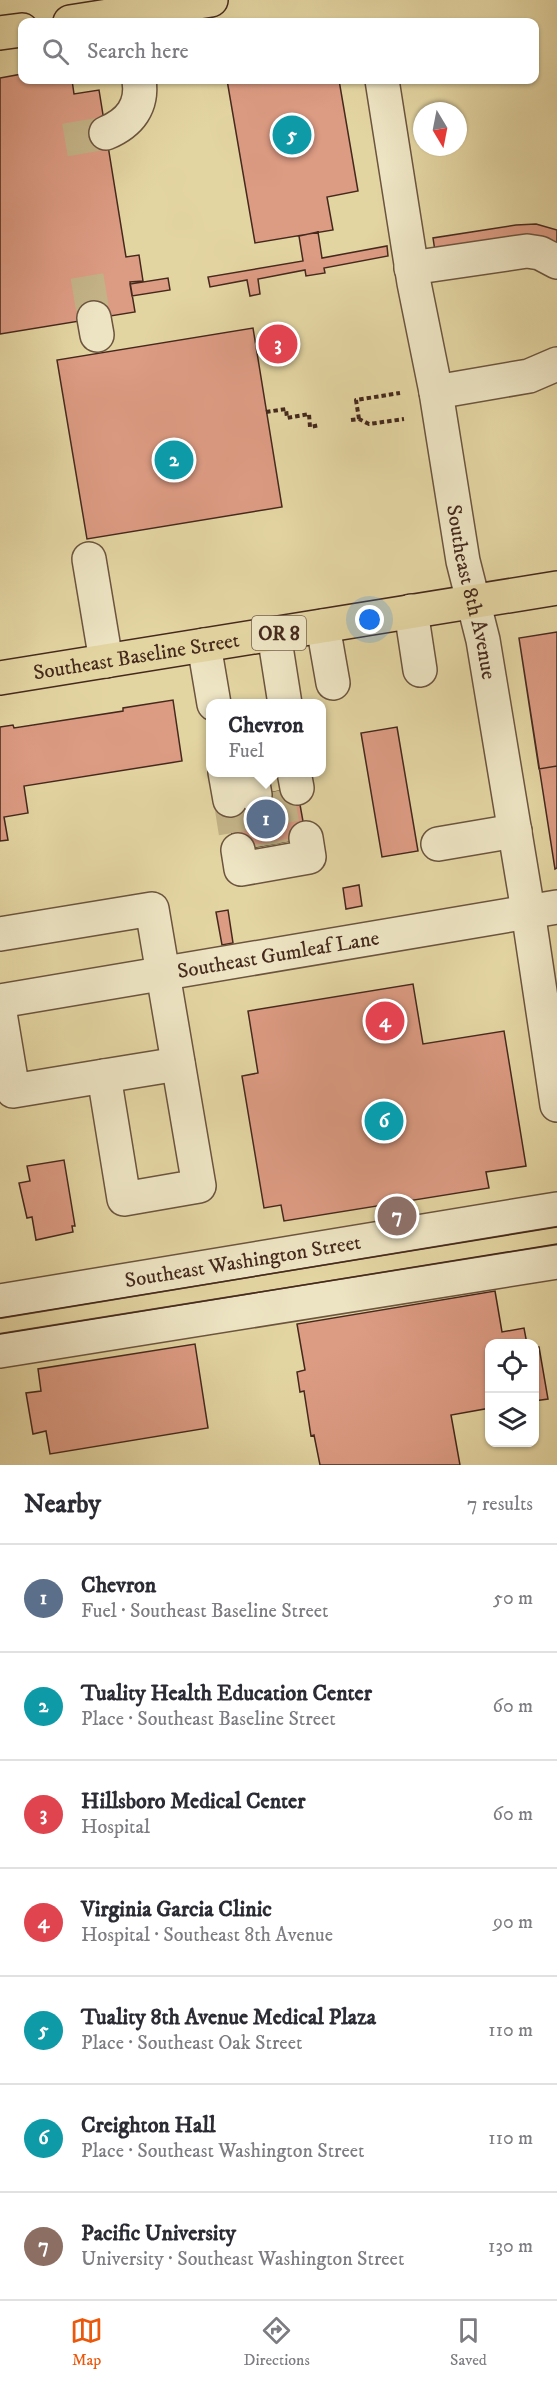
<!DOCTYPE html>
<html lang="en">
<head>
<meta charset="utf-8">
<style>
	body { margin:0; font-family:"IM FELL DW Pica",serif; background:#f7f7f7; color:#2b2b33 }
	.controls { position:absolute; right:18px; bottom:18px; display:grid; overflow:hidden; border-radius:12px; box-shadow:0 2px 4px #0004 }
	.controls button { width:54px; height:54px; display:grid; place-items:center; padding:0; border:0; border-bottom:2px solid #e1e1e2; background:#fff; color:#2b2b33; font:30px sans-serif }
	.compass { position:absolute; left:413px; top:102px; width:54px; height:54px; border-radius:50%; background:#fff; box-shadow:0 2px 4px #0004; rotate:170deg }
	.you { position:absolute; left:370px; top:620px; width:21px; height:21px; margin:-15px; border:4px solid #fff; border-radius:50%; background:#1a73e8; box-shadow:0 0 0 9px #1a73e833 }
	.badge { display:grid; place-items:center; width:39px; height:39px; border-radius:50%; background:#ea580c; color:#fff; font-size:20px; font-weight:700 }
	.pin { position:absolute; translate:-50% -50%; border:3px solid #fff; box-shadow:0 2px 6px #0006 }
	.popup { position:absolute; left:206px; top:699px; width:120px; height:78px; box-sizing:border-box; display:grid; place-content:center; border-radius:12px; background:#fff; filter:drop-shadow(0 2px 4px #0005); font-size:20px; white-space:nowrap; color:#7c7c81 }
	.popup b { font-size:22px; color:#2b2b33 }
	.popup::after { content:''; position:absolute; left:50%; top:100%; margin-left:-12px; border:12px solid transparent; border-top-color:#fff }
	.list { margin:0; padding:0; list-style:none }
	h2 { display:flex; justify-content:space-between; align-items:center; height:78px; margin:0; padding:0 24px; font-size:26px }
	h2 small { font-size:20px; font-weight:400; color:#7c7c81 }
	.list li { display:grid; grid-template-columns:39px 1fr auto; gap:18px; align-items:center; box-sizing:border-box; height:108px; padding:0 24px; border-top:2px solid #e1e1e2 }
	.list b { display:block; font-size:22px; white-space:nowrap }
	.list p { margin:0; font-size:20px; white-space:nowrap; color:#7c7c81 }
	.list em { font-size:20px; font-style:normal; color:#7c7c81 }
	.icon { flex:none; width:33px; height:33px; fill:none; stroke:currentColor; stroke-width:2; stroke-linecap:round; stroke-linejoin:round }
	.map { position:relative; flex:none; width:557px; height:1465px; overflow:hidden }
	.search { position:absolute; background:#fff; box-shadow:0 2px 4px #0004; left:18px; right:18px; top:18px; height:66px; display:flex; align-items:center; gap:15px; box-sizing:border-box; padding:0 21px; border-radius:12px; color:#7c7c81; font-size:22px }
	.sheet { height:834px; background:#fff }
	nav { display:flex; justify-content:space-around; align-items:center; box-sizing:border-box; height:84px; border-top:2px solid #e1e1e2; background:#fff; font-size:16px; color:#7c7c81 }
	nav a { display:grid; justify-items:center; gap:3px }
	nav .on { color:#ea580c }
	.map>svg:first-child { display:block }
</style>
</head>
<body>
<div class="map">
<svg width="557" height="1465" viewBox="0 0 557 1465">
	<rect width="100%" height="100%" fill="#e3d5a2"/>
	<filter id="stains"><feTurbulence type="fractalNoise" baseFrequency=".00333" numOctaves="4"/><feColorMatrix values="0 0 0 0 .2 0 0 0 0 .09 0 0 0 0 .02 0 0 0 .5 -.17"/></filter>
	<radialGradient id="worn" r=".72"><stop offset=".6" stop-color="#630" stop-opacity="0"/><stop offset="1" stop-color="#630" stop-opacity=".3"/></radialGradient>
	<path fill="#dc9b83" stroke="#45291d" stroke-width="1.5" d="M22 74V80H72L74 94 99 90 126 257 139 255 143 281 130 282 135 312 0 334V78Z
		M227 80H339L358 191 327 197 333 230 255 243Z
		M536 224 557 230V245L435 251 433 238 516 225Z
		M318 232 322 258 387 246 388 256 324 268 325 273 306 276 305 270 258 279 260 294 250 296 247 280 210 287 208 277 303 261 299 236Z
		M168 278 170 290 132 296 130 284Z
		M253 328 282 507 87 539 57 360Z
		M557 632V868L555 869 519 638Z
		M557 632V766L539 769 519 638Z
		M173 700 182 761 24 786 28 813 4 817 8 840 0 841V727L13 725 14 728 123 711V708Z
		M397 727 418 851 382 857 361 733Z
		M297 788 306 838 235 851 226 800Z
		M359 885 362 906 346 909 343 888Z
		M228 910 233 943 222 945 216 912Z
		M413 984 423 1044 504 1031 526 1166 486 1172 489 1188 284 1221 281 1205 264 1208 242 1076 258 1073 248 1011Z
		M64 1160 75 1226H72L73 1232 36 1240 32 1217 27 1218 19 1183 30 1181 27 1166Z
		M495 1291 502 1332 524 1328 527 1344H490V1408L451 1415 460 1465H320L314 1435 311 1436 304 1391 300 1392 297 1372 305 1370 297 1324Z
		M195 1344 208 1428 50 1454 46 1431 33 1434 26 1393 41 1391 38 1369Z
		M534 1347H539L548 1399 534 1401Z"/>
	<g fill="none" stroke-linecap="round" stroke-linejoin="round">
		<path stroke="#c3b387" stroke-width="33" stroke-dasharray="33 16" stroke-linecap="butt" d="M65 140 106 133
			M87 276 94 318
			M277 791 286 842
			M255 795 263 846
			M230 800 238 850"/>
		<g stroke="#6c543e" stroke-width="36">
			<g id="minor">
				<path id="s1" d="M382 80 414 283 436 392 463 561 483 640 528 911 557 1105"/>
				<path d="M106 133C130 123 143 106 139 80"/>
				<path d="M411 268 527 251 540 253 557 262"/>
				<path d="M94 318 97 335"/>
				<path d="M436 392 529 376 557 364"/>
				<path d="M89 559 106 661"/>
				<path d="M411 611 420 670"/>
				<path d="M323 626 333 683"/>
				<path d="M274 634 285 704"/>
				<path d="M204 645 214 704"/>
				<path d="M225 772 230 800"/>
				<path d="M251 772 255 795"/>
				<path d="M294 772 297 788"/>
				<path d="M438 844 515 831"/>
				<path d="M238 850 241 869 309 857 306 838"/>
				<path d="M0 934 152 909 199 1186 124 1199 104 1076 13 1091 0 1013"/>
				<path id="s2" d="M0 1001 557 907"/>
				<path d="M104 1076 178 1064"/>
				<path id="s3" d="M0 1301 557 1209"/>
				<path d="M0 1351 557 1262"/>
			</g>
		</g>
		<g stroke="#45291d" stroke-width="36">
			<g id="highway">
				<path d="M70 22 211 0"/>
				<path d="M0 33 22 30"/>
				<path id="s4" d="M0 678 557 588"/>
			</g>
		</g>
		<path stroke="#45291d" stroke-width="4" stroke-dasharray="4.5 3" stroke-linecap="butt" d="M266 412 286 409 287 418 309 414 310 427 320 425
			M359 419 356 400 400 393
			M351 420 359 419 369 424 404 419"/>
		<use href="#minor" stroke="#ede4c3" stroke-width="33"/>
		<use href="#highway" stroke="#e3d5a2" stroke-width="33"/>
		<path stroke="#45291d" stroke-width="1.5" d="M0 1318 557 1227
			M0 1334 557 1244"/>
	</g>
	<g text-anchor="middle" stroke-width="4.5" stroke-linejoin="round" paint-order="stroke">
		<rect fill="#ede4c3" stroke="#77614f" stroke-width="1.5" x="252" y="616" width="54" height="34" rx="4.5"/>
		<g font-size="20" font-weight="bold" fill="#45291d">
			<text x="279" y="640">OR 8</text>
		</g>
		<g font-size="21" fill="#45291d" stroke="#ede4c3">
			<text dy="7" stroke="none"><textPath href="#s1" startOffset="520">Southeast 8th Avenue</textPath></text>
			<text dy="7" stroke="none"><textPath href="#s4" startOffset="138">Southeast Baseline Street</textPath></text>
			<text dy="7" stroke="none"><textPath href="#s2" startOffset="282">Southeast Gumleaf Lane</textPath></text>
			<text dy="7" stroke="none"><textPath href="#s3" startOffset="246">Southeast Washington Street</textPath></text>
		</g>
	</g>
	<rect width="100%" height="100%" filter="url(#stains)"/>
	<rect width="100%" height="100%" fill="url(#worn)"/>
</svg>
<div class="controls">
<button><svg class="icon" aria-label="locate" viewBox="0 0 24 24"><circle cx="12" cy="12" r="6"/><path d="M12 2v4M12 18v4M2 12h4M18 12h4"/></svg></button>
<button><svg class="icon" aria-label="layers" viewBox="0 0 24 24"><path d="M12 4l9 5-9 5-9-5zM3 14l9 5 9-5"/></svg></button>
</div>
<svg class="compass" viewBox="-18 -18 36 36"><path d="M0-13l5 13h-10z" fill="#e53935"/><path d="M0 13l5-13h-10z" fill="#7c7c81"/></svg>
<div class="you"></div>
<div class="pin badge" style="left:266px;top:819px;background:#5c6f8a">1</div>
<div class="popup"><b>Chevron</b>Fuel</div>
<div class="pin badge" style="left:174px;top:460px;background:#0f9aa8">2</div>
<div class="pin badge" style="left:278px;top:344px;background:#e0444e">3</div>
<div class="pin badge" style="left:385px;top:1021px;background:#e0444e">4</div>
<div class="pin badge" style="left:292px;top:135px;background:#0f9aa8">5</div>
<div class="pin badge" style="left:384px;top:1121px;background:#0f9aa8">6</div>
<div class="pin badge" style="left:397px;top:1216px;background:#8d6e63">7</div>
<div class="search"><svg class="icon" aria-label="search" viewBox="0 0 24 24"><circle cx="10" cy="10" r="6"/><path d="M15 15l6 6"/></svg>Search here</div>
</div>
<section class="sheet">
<h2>Nearby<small>7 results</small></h2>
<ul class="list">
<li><span class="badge" style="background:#5c6f8a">1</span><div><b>Chevron</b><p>Fuel · Southeast Baseline Street</p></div><em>50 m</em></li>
<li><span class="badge" style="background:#0f9aa8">2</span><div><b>Tuality Health Education Center</b><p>Place · Southeast Baseline Street</p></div><em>60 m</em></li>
<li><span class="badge" style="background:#e0444e">3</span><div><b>Hillsboro Medical Center</b><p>Hospital</p></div><em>60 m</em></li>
<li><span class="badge" style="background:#e0444e">4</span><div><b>Virginia Garcia Clinic</b><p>Hospital · Southeast 8th Avenue</p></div><em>90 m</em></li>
<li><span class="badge" style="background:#0f9aa8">5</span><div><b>Tuality 8th Avenue Medical Plaza</b><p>Place · Southeast Oak Street</p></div><em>110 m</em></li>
<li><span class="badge" style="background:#0f9aa8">6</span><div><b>Creighton Hall</b><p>Place · Southeast Washington Street</p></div><em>110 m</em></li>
<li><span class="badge" style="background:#8d6e63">7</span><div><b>Pacific University</b><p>University · Southeast Washington Street</p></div><em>130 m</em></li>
</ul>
</section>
<nav>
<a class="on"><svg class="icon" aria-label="map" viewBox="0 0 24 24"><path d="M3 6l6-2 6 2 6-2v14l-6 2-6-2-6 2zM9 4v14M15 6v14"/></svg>Map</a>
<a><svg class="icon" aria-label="directions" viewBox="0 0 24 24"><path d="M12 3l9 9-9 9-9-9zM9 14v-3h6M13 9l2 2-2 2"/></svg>Directions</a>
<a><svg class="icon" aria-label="saved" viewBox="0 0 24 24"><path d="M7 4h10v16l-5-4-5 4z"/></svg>Saved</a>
</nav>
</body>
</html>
